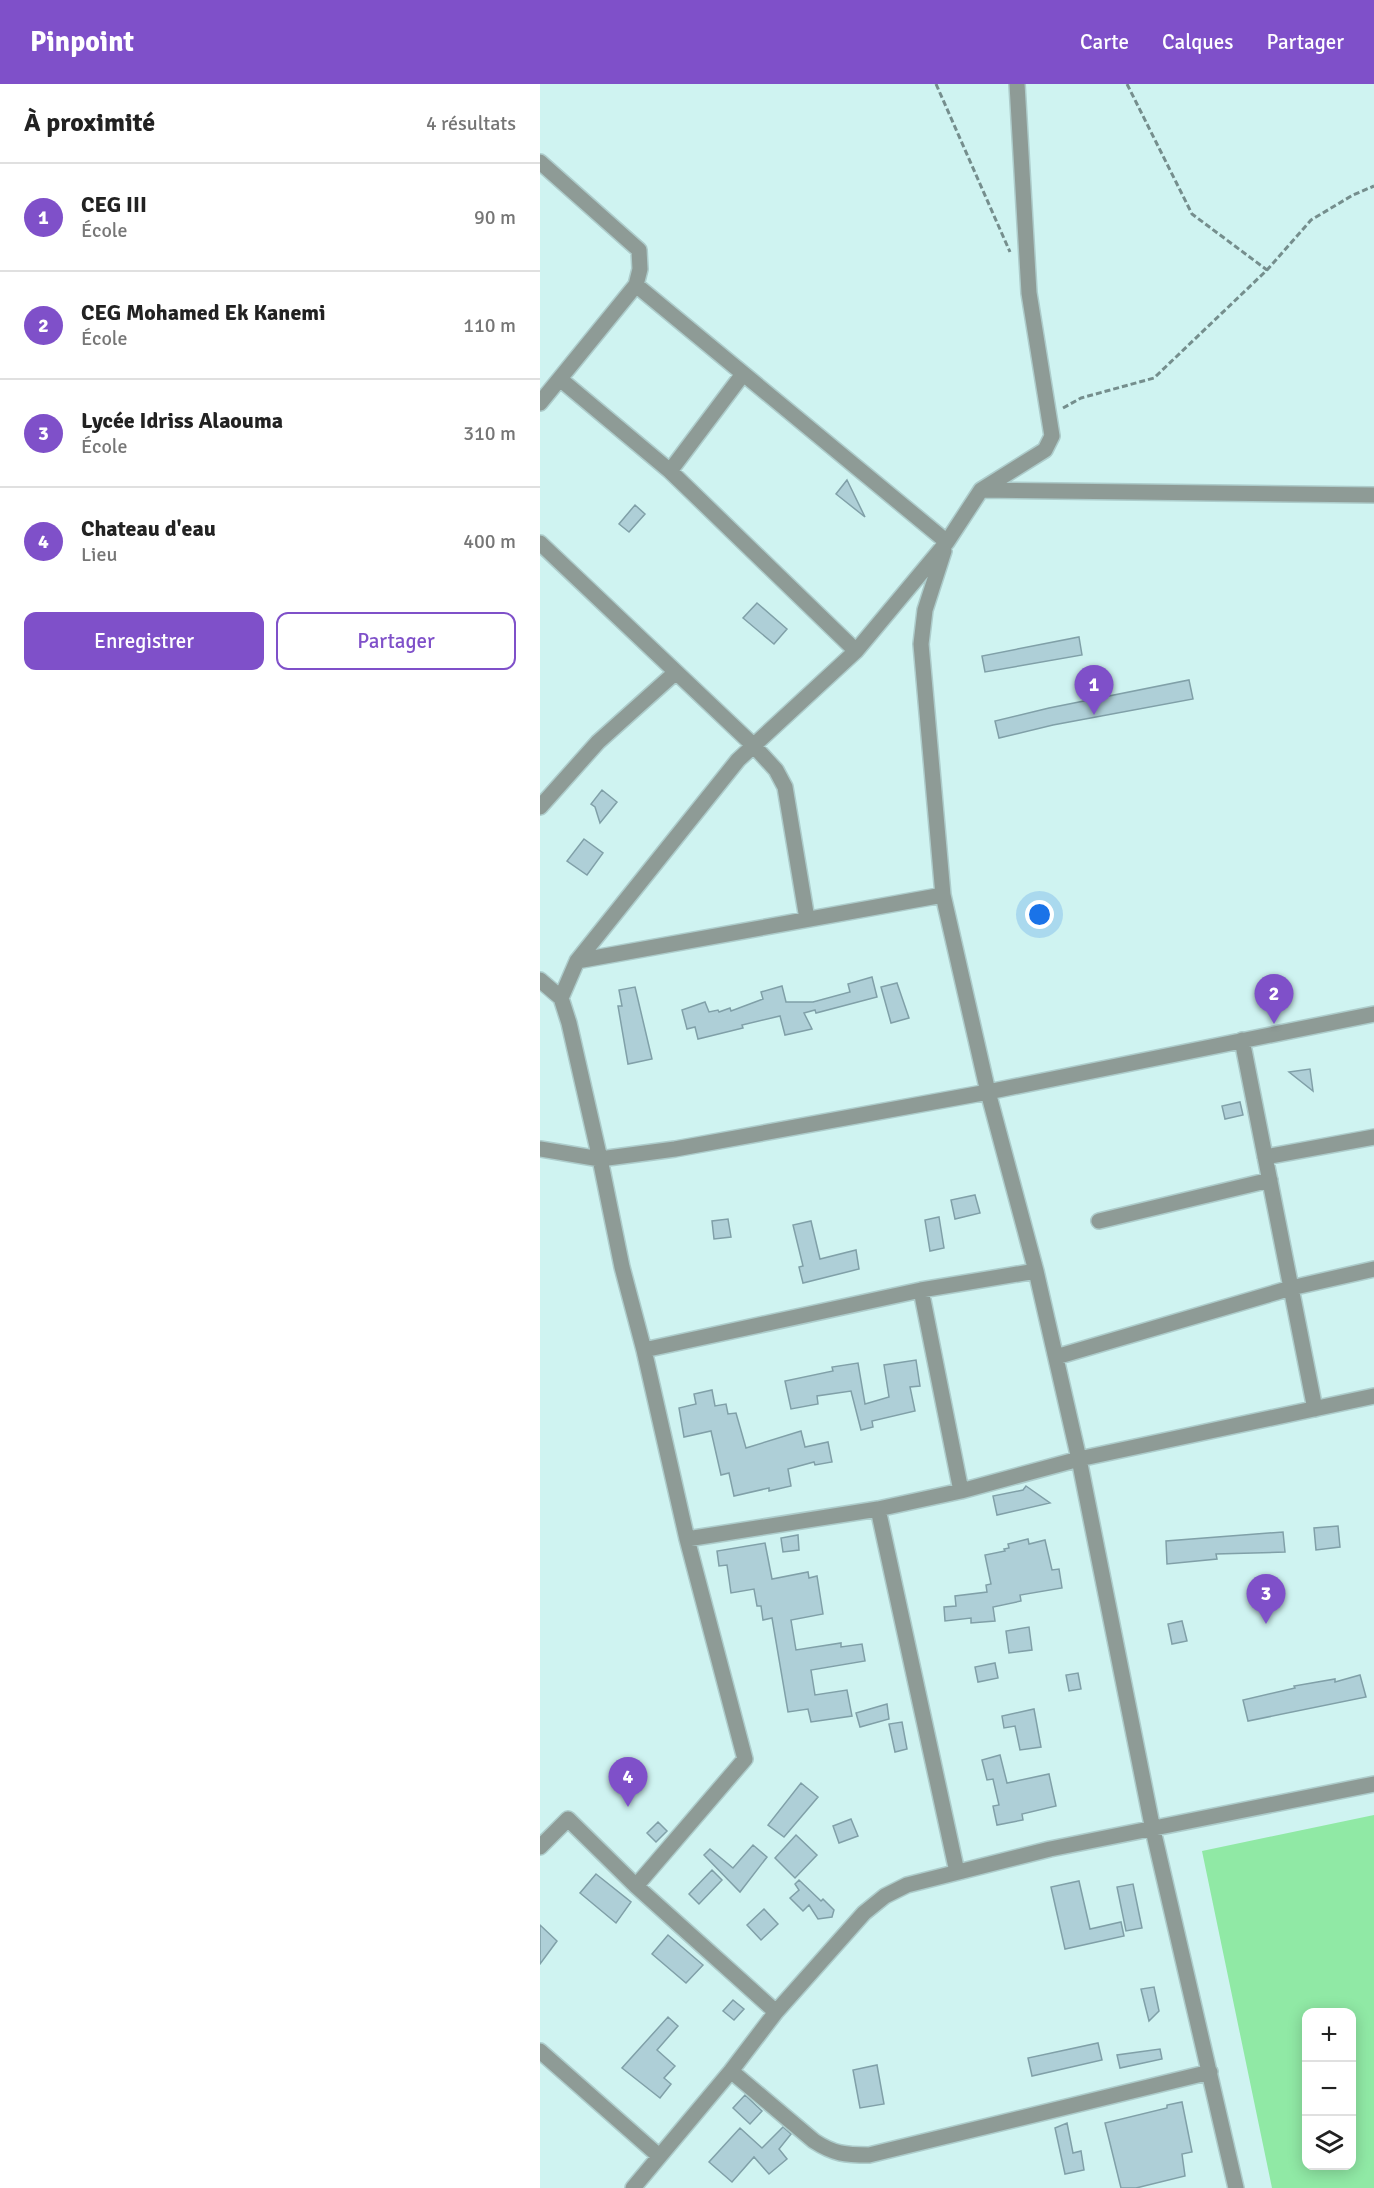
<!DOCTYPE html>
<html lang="fr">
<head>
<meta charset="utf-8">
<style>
	body { margin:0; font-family:Signika,sans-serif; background:#f6f6f6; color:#222 }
	.controls { position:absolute; right:18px; bottom:18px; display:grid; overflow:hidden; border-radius:12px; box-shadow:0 3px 15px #0003 }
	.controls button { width:54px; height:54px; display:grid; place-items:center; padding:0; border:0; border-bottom:2px solid #e0e0e0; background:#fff; color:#222; font:30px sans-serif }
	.you { position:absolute; left:500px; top:831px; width:21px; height:21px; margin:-15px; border:4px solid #fff; border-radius:50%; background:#1a73e8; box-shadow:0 0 0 9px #1a73e833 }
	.badge { display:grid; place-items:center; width:39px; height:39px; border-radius:50%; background:#7f50c9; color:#fff; font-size:20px; font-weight:700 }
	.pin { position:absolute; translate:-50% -50px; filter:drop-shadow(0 2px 3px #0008) }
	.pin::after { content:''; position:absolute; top:32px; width:21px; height:18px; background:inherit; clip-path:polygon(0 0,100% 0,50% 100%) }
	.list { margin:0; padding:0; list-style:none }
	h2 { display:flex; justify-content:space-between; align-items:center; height:78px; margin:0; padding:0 24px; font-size:26px }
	h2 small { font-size:20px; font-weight:400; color:#767676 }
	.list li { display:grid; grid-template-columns:39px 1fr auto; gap:18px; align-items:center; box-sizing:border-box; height:108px; padding:0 24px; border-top:2px solid #e0e0e0 }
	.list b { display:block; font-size:22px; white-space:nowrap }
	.list p { margin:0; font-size:20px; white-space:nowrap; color:#767676 }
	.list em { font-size:20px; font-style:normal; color:#767676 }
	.actions { display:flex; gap:12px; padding:18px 24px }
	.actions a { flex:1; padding:14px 0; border:2px solid #7f50c9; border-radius:12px; text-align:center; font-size:21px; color:#7f50c9 }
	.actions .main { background:#7f50c9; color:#fff }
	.icon { flex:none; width:33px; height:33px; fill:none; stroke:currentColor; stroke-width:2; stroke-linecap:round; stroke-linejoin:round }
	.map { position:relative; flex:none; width:834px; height:2104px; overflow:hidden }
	header { display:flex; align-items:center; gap:36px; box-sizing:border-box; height:84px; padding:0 30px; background:#7f50c9; color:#fff }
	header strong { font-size:28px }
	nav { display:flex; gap:33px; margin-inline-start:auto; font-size:21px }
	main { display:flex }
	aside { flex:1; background:#fff }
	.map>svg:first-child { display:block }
</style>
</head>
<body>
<header>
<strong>Pinpoint</strong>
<nav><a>Carte</a><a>Calques</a><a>Partager</a></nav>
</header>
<main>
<aside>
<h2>À proximité<small>4 résultats</small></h2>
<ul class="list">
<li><span class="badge">1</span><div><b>CEG III</b><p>École</p></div><em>90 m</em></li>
<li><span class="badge">2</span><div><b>CEG Mohamed Ek Kanemi</b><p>École</p></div><em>110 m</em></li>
<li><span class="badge">3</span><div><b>Lycée Idriss Alaouma</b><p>École</p></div><em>310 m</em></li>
<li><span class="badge">4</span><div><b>Chateau d'eau</b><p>Lieu</p></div><em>400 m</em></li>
</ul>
<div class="actions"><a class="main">Enregistrer</a><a>Partager</a></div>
</aside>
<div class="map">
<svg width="834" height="2104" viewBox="0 0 834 2104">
	<rect width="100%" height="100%" fill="#cff3f1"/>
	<path fill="#90e9a5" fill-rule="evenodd" d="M834 1731V2104H732L662 1767ZM766 1928H812V2082H766Z"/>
	<path fill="#aecfd7" stroke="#80a0a8" stroke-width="1.5" d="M307 396 325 433 296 410Z
		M95 421 105 430 89 448 79 440Z
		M217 519 247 545 234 560 203 534Z
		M539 553 542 571 445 588 442 572Z
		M649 596 653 615 513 641 459 654 455 637 509 624Z
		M62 706 77 718 60 739 55 723 51 720Z
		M44 755 63 769 47 791 27 777Z
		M332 893 337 913 276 929 275 926 264 929 272 945 245 951 240 932 202 941 203 944 158 955 155 943 147 945 142 926 165 918 169 928 178 926 179 928 190 924 191 927 223 915 221 908 242 902 246 918H273L310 908 308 900Z
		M357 899 369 934 351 939 341 903Z
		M95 903 112 975 88 980 78 922H82L79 906Z
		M770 985 773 1007 749 988Z
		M700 1018 703 1031 685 1035 682 1022Z
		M435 1111 440 1129 415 1135 411 1116Z
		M399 1133 404 1164 390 1167 385 1136Z
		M188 1135 191 1153 174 1155 172 1137Z
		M271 1137 280 1175 316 1166 319 1185 263 1199 259 1183 263 1182 253 1141Z
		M376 1276 380 1302 370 1303 375 1327 332 1337 333 1343 321 1346 311 1307 277 1312 278 1320 251 1325 245 1297 293 1287 292 1283 318 1279 325 1320 349 1313 344 1281Z
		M172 1306 175 1322 186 1320 188 1330 196 1329 206 1364 261 1347 265 1363 288 1358 292 1378 275 1381 274 1378 248 1385 251 1402 229 1407V1404L194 1412 189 1389 181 1391 171 1347 144 1353 139 1324 156 1320 154 1310Z
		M486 1402 510 1419 457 1431 453 1412 483 1406Z
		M798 1442 800 1463 776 1466 774 1444Z
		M743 1448 745 1468 676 1470 677 1475 627 1480 626 1457Z
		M258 1451 259 1466 243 1468 241 1454Z
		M488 1455 489 1460 505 1456 512 1486 519 1485 522 1504 480 1511 481 1517 453 1523 455 1537 431 1539V1534L405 1537 404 1523 416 1522 415 1512 447 1508 446 1501 451 1500 445 1471 465 1467 464 1465 469 1464 468 1460Z
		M225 1459 232 1495 268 1488 269 1494 277 1492 283 1530 251 1536 256 1566 301 1559V1563L322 1560 325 1577 271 1586 275 1611 307 1606 312 1632 271 1638 268 1625 248 1628 232 1534 223 1536 221 1522H217L214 1505 191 1509 187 1481 179 1482 177 1467Z
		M642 1537 647 1557 632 1560 628 1540Z
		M489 1543 492 1566 469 1569 466 1547Z
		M455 1579 458 1594 438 1598 435 1583Z
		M538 1589 541 1605 529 1607 526 1591Z
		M820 1591 826 1613 708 1637 703 1616 755 1604 754 1602 795 1595V1598Z
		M347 1620 349 1635 320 1643 316 1629Z
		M494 1625 501 1663 480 1666 475 1642 464 1644 462 1632Z
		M362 1638 367 1665 355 1668 349 1640Z
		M460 1671 467 1699 509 1690 516 1722 482 1730 483 1736 457 1741 453 1722 459 1721 453 1695 447 1696 442 1676Z
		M261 1699 278 1713 244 1753 228 1741Z
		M311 1735 318 1752 299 1759 293 1742Z
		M118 1738 127 1747 116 1758 107 1749Z
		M256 1751 277 1771 255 1794 235 1774Z
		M213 1761 227 1773 200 1808 164 1771 170 1765 193 1784Z
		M172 1786 182 1796 159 1820 149 1810Z
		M56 1790 91 1818 76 1839 40 1809Z
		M259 1796 281 1817 283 1815 294 1826 292 1833 278 1835 269 1821 263 1827 250 1814 259 1806 255 1800Z
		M539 1797 550 1845 581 1838 584 1852 525 1865 511 1803Z
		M593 1800 602 1844 586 1847 577 1803Z
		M224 1825 238 1840 221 1856 207 1841Z
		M0 1841 17 1857 0 1880Z
		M128 1851 163 1881 146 1899 112 1870Z
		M614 1903 619 1927 609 1937 601 1905Z
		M193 1916 204 1925 194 1936 183 1927Z
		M128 1933 138 1942 117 1966 135 1982 124 1994 131 2000 120 2014 82 1984Z
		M558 1959 562 1976 492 1992 488 1974Z
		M620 1965 622 1975 580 1984 577 1971Z
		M337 1981 344 2020 320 2024 313 1986Z
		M205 2011 222 2027 210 2040 193 2024Z
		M642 2018 652 2068 642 2070 645 2092 596 2104H581L565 2039 627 2024V2021Z
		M527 2039 533 2069 541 2067 544 2086 525 2090 515 2044Z
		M243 2043 251 2050 239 2065 247 2075 229 2090 214 2073 192 2098 169 2078 200 2044 222 2064Z"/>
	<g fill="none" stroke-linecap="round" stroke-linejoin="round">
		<g stroke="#adcccb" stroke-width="18">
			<path id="minor" d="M477 0 489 209 512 352 505 366 441 406 407 458 316 567 198 676 37 877 21 914 29 939 60 1075 135 1065 448 1008 834 930
				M0 78 99 166 100 185 96 201 0 319
				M96 201 407 458
				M20 295 130 387 316 567
				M130 387 203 290
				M441 406 834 411
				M0 459 213 661 236 686 245 703 267 835
				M404 467 385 526 381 560 403 811 448 1008 496 1187 539 1375 613 1746 696 2104
				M0 723 58 658 136 588
				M37 877 403 811
				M0 896 21 914
				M702 956 775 1325
				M0 1065 60 1075 82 1183 104 1266
				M725 1073 834 1053
				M559 1137 730 1096
				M381 1206 421 1407
				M516 1273 751 1204 834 1185
				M338 1425 417 1788
				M147 1455 338 1425 421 1407 539 1375 834 1312
				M0 1763 28 1735 96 1802 236 1928
				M96 1802 205 1675 147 1455 104 1266 381 1206 496 1187
				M0 1967 119 2072
				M191 1987 274 2057C294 2070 305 2071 329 2071L670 1988
				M93 2104 191 1987 236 1928 324 1829 345 1812 367 1801 510 1765 834 1700"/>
		</g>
		<path stroke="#758e8d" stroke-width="3" stroke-dasharray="6 3" stroke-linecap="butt" d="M396 0 470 168
			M587 0 652 130 727 186
			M523 324 541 314 614 294 727 186 771 136 813 111 834 102"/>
		<use href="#minor" stroke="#8e9b96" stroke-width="15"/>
	</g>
</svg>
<div class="controls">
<button>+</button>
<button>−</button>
<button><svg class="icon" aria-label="layers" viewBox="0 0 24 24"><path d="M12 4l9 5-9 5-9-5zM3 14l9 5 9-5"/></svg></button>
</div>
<div class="you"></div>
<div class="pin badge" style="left:554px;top:631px">1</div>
<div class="pin badge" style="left:734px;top:940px">2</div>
<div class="pin badge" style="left:726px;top:1540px">3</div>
<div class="pin badge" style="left:88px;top:1723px">4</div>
</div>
</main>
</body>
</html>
